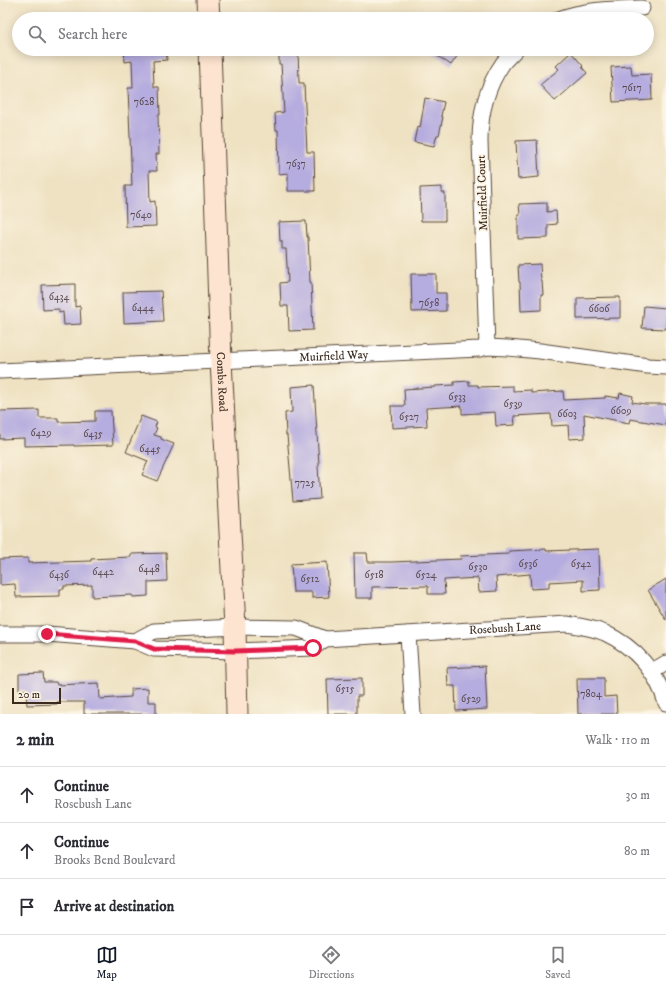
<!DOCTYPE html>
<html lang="en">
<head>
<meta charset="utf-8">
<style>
	body { margin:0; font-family:"IM FELL DW Pica",serif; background:#f2f2f3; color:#2b2b33 }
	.scale { position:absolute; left:12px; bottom:10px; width:49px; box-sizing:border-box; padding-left:4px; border:2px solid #3b2a1e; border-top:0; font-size:11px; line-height:14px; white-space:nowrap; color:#3b2a1e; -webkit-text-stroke:3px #fcf5e5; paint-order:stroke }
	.stop { position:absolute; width:12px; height:12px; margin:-9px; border:3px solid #e11d48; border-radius:50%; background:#fff }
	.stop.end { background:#e11d48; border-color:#fff; box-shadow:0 1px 4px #0008 }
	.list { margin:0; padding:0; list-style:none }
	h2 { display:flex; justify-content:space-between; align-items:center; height:52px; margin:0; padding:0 16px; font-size:17px }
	h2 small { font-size:13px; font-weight:400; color:#7c7c81 }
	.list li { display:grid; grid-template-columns:26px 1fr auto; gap:12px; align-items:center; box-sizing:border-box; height:56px; padding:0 16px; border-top:1px solid #e1e1e2 }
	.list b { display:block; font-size:15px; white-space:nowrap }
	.list p { margin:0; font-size:13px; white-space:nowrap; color:#7c7c81 }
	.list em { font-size:13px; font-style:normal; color:#7c7c81 }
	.icon { flex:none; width:22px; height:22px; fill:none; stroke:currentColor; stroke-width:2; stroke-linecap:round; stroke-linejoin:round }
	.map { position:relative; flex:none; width:666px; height:714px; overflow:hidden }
	.search { position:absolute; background:#fff; box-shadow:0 2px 10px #0003; left:12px; right:12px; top:12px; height:44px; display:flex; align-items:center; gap:10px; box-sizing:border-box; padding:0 14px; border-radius:22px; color:#7c7c81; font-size:15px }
	.sheet { height:220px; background:#fff }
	nav { display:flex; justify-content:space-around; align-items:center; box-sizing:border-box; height:56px; border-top:1px solid #e1e1e2; background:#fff; font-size:11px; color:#7c7c81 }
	nav a { display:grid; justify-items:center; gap:2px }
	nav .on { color:#111827 }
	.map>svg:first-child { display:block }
</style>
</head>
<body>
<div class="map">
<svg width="666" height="714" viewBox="0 0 666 714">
	<rect width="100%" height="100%" fill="#fcf5e5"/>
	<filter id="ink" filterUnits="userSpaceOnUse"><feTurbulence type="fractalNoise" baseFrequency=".025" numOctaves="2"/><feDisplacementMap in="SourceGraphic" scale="8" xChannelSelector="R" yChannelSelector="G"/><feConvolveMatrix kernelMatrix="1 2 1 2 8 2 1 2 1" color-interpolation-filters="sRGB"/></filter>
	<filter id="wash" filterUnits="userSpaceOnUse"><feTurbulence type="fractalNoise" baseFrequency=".012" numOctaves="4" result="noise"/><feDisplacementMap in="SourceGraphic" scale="16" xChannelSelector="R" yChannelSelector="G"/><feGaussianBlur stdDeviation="0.9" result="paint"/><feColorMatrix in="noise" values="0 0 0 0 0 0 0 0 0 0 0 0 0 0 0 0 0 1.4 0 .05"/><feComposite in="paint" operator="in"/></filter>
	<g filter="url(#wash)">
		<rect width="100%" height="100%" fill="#efe2c2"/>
		<g id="blocks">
			<path fill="#b5acdf" d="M124 49H166L167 60 153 61 154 87H159L160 115H158L159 154H156L157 171H149L150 202 155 201 156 226 126 227 125 186H132L128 88H133L132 61 125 62Z
				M279 49H298L299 83H304L307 152H314L315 191H288V173L279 174 278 130H276L275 113 284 112 281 64H279Z
				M427 49H462L451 65Z
				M571 52 583 66 582 67 587 73 555 101 540 85 559 69 556 66Z
				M631 66 632 75 651 74 652 100 613 102 611 67Z
				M425 98 444 102 441 116 443 117 439 135H437L434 146 414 142 417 127 420 128Z
				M537 140 539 177 518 179 516 141Z
				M442 187V193H445V221H421L420 188Z
				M547 203V212L556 211 557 224 548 225V238L518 239V215H520L519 204Z
				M306 221 307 237H308L310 282H311L313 330 289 331 288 306H281L280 283 288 282 286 249H282V241H280L279 222Z
				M540 264 541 281H542L543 295H541V310L521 311 520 282H519L518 265Z
				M411 274H436V293H446V311L412 312Z
				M75 284V307L80 306 81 324 64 325 63 312 59 313V309L43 310 42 285Z
				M161 291 163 321 124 323 123 292Z
				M620 297V318L577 319V298Z
				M644 306 666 308V329L642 328Z
				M469 381V385H478V387L513 386V391L531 390V393L563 391 564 400 605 398V396L619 398 620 393 633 396 632 402 645 404H666V425L630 419 629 423 584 414 585 438 569 439 568 425 552 426 551 414 514 416 515 425 496 426 495 412 462 414V406L426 408 427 426 392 428 391 406H405L404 389 435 387V386L454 385V382Z
				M314 385 319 465 318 466 320 499 293 501 287 435H286L285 413 292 412 291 387Z
				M39 410V418H58V422L95 421V411H111L113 445 74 446V445L24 446V438L0 439V411Z
				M141 416 157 422 155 427 157 428 154 435 161 437V439L174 444 157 481 142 475 148 461 126 452Z
				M546 549V551L599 549 600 590 583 591V580L549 582V588L531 589 530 574 496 577 497 591 479 592 478 578 444 580 445 594H428V586L372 587V598H355L354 553H367L368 562H392L461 559 460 556 509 554V551Z
				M166 553 167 581 148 582V596L133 597 132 595 92 597V585L64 586V589H60V596L16 597 15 584 0 585V559L28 558V563L91 561V559L131 557V554Z
				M327 562 329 597 312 598V592H293L291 564Z
				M666 579V620L648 590Z
				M485 666 487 709 456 711 455 686H448L447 668Z
				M43 673 44 682H56L57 685 99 683 100 699 131 697V689L148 688V702H156V714H84V702H57V704L27 705 26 690H19V674Z
				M362 678V696H357V714H328L327 679Z
				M577 678H604V697L616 696 617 714H578Z"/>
		</g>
	</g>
	<g filter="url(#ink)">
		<use href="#blocks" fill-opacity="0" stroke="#564637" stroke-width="1"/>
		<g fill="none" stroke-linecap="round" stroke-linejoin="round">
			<g stroke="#564637" stroke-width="17">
				<g id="street">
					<path d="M559 19C586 9 614 9 642 8"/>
					<path d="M487 347 480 141C480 113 487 86 503 63 507 58 512 54 516 49"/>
					<path id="s1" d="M0 371 480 349 487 347 508 348 540 351 648 366 666 367"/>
					<path d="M0 634H47L135 641 154 649 236 651 313 648 325 639"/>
					<path d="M408 634 413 714"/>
					<path id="s2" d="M135 641 154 631 235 627 296 628 325 639 567 624C580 626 593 628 605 633 635 647 657 672 666 703"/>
					<path d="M651 672 666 663"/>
				</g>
			</g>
			<g stroke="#564637" stroke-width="23">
				<g id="secondary">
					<path d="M208 0 209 19"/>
					<path id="s3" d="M210 49 221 361 235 627 237 714"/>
				</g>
			</g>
			<use href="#street" stroke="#fff" stroke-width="15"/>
			<use href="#secondary" stroke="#fde4d0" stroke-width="21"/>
		</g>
	</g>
	<g fill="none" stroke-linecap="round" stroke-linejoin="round" filter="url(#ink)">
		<path stroke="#e11d48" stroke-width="5" d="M47 634 135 641 154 649 236 651 313 648"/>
	</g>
	<g text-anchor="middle" stroke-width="3.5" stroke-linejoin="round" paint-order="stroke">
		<g font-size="10" fill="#5a4a4e">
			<text x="632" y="91">7617</text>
			<text x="144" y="105">7628</text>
			<text x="296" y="167">7637</text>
			<text x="141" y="218">7640</text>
			<text x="59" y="300">6434</text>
			<text x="429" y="306">7658</text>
			<text x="143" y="311">6444</text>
			<text x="599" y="312">6606</text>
			<text x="457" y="400">6533</text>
			<text x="513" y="407">6539</text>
			<text x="621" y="414">6609</text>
			<text x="567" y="417">6603</text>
			<text x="409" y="420">6527</text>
			<text x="41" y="436">6429</text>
			<text x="93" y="437">6435</text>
			<text x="150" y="452">6445</text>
			<text x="305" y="486">7725</text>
			<text x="528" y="567">6536</text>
			<text x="581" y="567">6542</text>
			<text x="478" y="570">6530</text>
			<text x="149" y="572">6448</text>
			<text x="103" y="575">6442</text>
			<text x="59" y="578">6436</text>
			<text x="374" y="578">6518</text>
			<text x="426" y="578">6524</text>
			<text x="310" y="582">6512</text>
			<text x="345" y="692">6515</text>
			<text x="591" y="697">7804</text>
			<text x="471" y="702">6529</text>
		</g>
		<g font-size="12" fill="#3b2a1e" stroke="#fcf5e5">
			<text transform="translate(482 193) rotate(-92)" y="4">Muirfield Court</text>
			<text dy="4" stroke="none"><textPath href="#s1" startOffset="334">Muirfield Way</textPath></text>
			<text dy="4" stroke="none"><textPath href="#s3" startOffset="333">Combs Road</textPath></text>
			<text dy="4" stroke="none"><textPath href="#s2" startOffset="375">Rosebush Lane</textPath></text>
		</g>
	</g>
</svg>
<div class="scale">20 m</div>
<div class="stop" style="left:313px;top:648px"></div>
<div class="stop end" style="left:47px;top:634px"></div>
<div class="search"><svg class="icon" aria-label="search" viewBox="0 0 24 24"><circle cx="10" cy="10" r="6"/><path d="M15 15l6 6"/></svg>Search here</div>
</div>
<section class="sheet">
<h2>2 min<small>Walk · 110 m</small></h2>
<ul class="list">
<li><svg class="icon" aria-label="ahead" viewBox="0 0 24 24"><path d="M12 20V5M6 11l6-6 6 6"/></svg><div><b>Continue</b><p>Rosebush Lane</p></div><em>30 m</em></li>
<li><svg class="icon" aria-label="ahead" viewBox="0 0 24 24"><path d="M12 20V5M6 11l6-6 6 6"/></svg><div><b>Continue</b><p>Brooks Bend Boulevard</p></div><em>80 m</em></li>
<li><svg class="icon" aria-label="arrive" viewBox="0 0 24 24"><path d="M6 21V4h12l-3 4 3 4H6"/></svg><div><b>Arrive at destination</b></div></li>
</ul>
</section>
<nav>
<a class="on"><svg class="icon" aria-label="map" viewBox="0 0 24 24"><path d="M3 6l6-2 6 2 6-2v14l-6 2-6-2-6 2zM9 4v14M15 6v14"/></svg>Map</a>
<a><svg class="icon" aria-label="directions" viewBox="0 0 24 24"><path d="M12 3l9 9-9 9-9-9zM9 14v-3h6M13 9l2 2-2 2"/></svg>Directions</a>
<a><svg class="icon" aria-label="saved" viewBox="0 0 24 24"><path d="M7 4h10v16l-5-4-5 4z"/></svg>Saved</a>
</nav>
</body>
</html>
